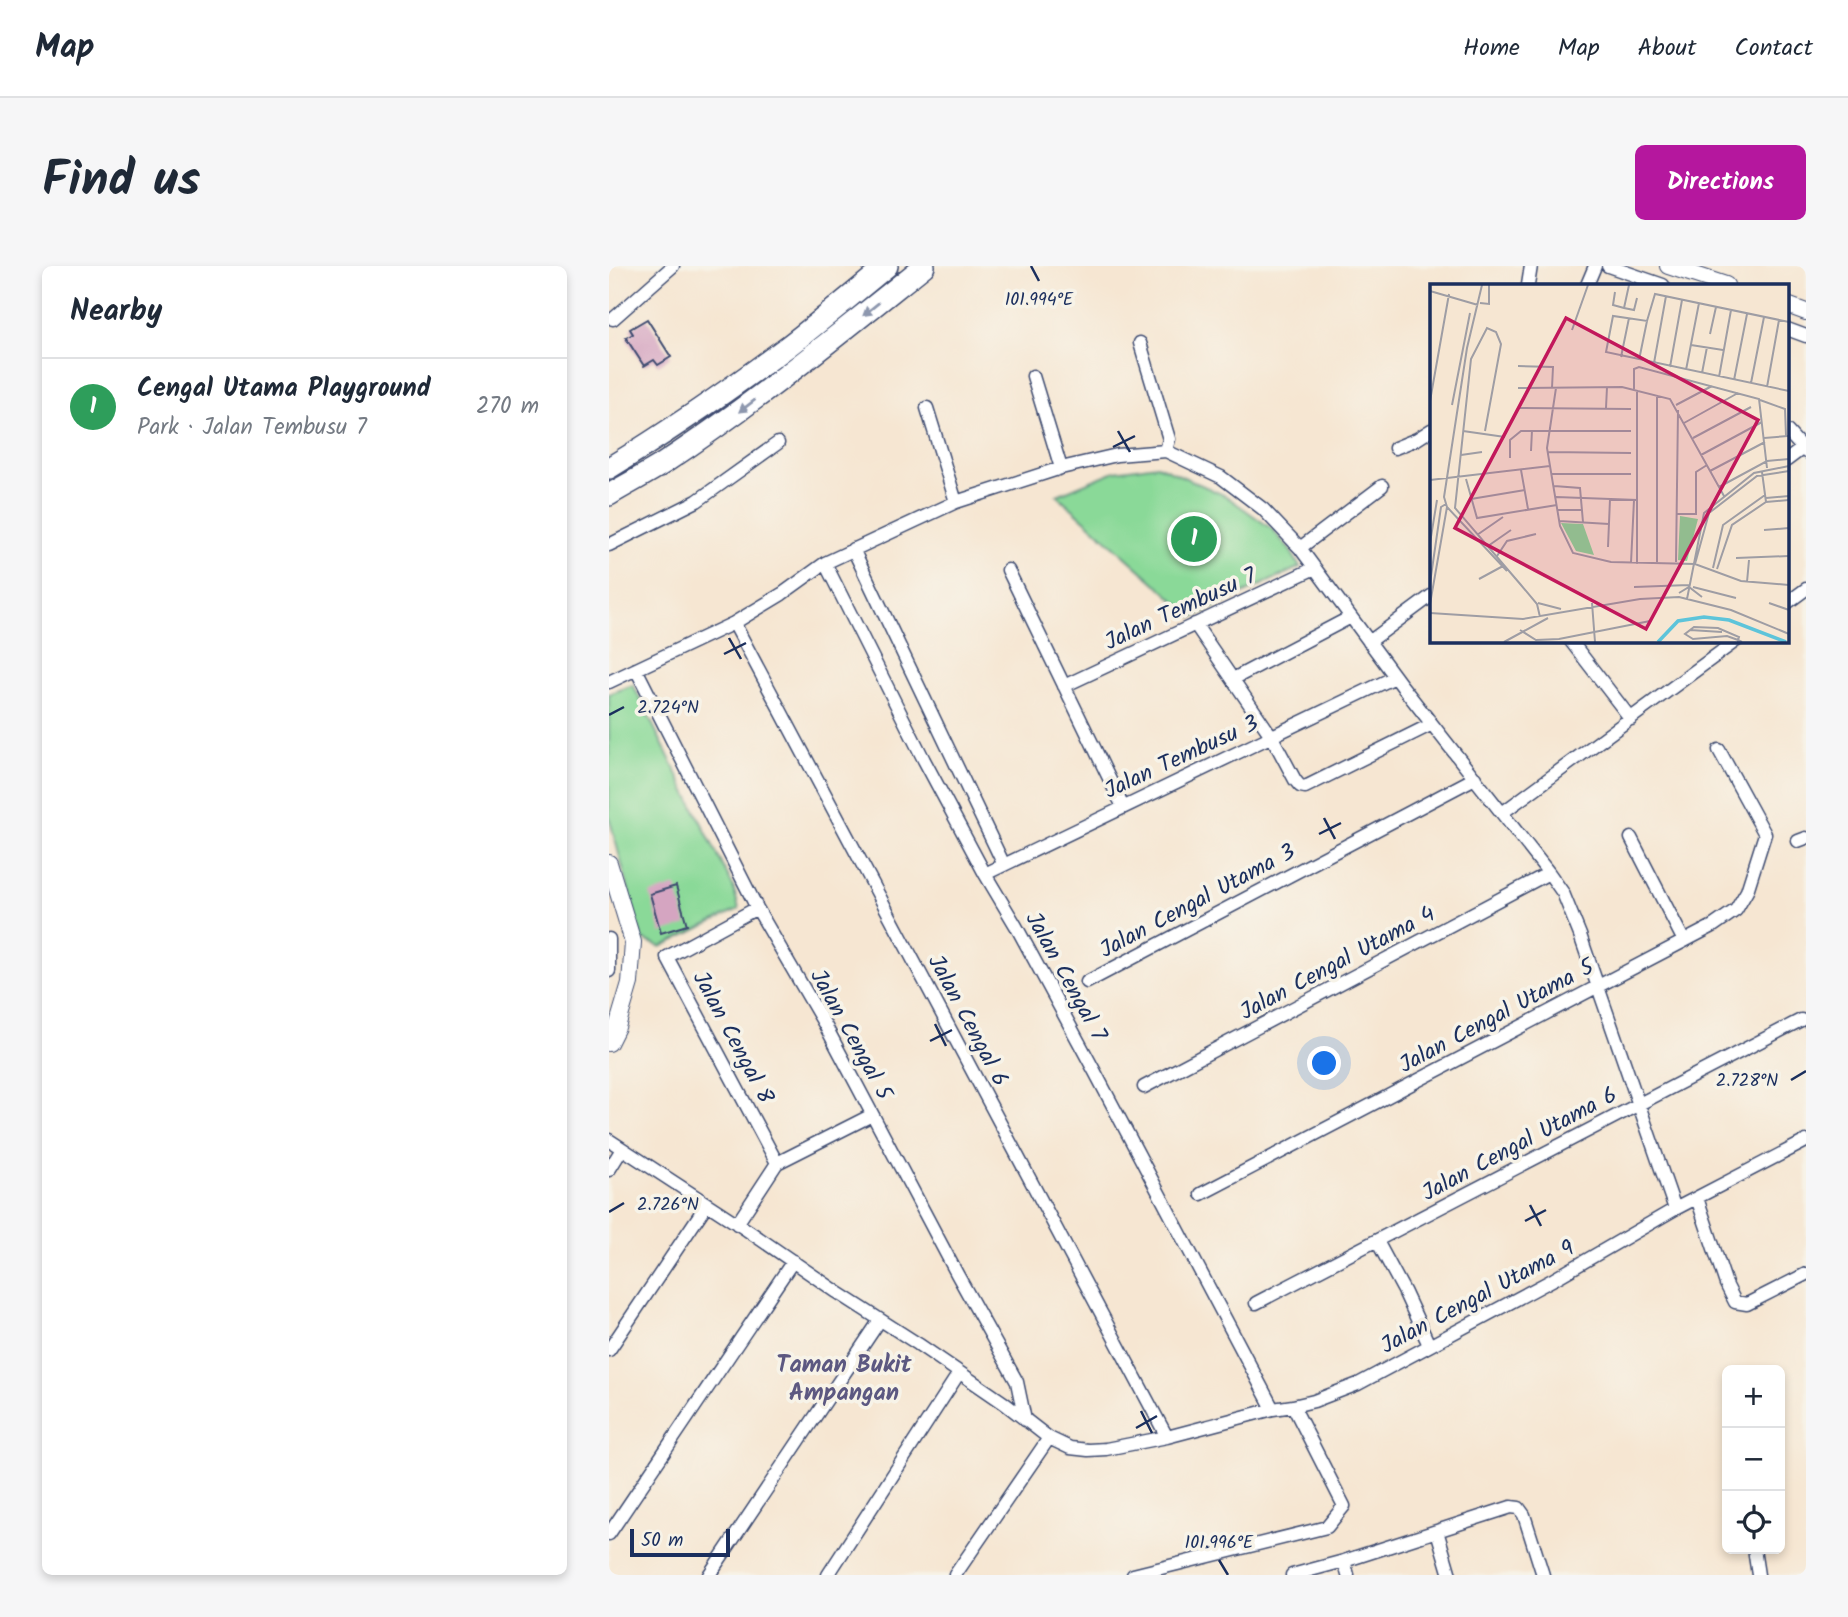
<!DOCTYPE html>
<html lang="en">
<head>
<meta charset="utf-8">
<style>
	body { margin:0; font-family:Kalam,sans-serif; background:#f6f6f7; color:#1f2937 }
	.controls { position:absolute; right:21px; bottom:21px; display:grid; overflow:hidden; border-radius:10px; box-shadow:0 4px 10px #0003 }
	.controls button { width:63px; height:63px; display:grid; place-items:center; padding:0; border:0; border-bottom:2px solid #e0e1e3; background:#fff; color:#1f2937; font:35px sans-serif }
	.scale { position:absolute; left:21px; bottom:18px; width:100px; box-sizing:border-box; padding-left:7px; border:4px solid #1b2f5e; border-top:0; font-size:19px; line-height:24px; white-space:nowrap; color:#1b2f5e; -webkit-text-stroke:5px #f7f3e8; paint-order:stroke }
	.you { position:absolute; left:716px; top:798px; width:24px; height:24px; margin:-18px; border:5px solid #fff; border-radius:50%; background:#1a73e8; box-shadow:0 0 0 10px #1a73e833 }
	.badge { display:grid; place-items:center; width:46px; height:46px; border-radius:50%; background:#b5179e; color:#fff; font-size:23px; font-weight:700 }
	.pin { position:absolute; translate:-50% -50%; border:4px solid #fff; box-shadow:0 2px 7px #0006 }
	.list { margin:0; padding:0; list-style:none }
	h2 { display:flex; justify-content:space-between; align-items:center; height:91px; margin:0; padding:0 28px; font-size:30px }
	h2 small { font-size:23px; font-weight:400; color:#747a83 }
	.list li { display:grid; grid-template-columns:46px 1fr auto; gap:21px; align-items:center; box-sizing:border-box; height:98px; padding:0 28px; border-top:2px solid #e0e1e3 }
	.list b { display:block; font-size:26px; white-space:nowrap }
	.list p { margin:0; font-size:23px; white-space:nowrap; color:#747a83 }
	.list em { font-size:23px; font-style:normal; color:#747a83 }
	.icon { flex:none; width:38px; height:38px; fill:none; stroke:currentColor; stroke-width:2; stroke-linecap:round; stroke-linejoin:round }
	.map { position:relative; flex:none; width:1197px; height:1309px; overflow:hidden; border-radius:10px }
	header { display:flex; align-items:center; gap:42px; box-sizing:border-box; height:98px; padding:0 35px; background:#fff; border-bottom:2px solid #e0e1e3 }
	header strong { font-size:33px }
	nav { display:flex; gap:38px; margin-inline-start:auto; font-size:24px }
	.intro { display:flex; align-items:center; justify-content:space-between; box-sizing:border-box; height:168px; padding:0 42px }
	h1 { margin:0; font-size:49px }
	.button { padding:18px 32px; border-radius:10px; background:#b5179e; color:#fff; font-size:24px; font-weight:700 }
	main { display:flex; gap:42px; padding:0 42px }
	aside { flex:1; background:#fff; border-radius:10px; box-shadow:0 4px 10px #0003 }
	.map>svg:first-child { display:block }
</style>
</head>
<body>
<header>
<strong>Map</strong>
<nav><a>Home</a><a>Map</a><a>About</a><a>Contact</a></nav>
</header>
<div class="intro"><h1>Find us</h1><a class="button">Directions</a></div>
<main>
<aside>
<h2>Nearby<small></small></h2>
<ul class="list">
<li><span class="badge" style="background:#2e9e5b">1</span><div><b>Cengal Utama Playground</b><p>Park · Jalan Tembusu 7</p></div><em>270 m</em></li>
</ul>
</aside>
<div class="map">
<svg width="1197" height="1309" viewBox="0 0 1197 1309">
	<rect width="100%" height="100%" fill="#f7f3e8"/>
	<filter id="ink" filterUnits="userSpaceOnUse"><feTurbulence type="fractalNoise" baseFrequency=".0143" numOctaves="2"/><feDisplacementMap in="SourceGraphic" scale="14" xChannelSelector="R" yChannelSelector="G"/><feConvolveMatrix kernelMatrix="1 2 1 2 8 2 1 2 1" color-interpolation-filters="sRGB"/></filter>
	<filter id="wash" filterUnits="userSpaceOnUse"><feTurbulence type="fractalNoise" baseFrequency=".00686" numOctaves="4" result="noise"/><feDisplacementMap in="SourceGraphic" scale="28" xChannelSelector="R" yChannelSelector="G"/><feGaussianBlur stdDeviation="1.57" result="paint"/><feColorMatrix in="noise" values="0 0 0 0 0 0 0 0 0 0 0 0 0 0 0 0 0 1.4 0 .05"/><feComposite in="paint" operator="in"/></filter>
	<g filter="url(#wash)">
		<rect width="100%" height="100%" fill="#f6e6d2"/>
		<path fill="#8ad998" stroke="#52847b" stroke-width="2" d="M548 199 617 230 663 263 681 284 691 301 584 351 448 229 506 205Z
			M24 419 124 620 130 643 52 681 33 673 0 551V428Z"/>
		<g id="blocks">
			<path fill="#d5a5c1" d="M38 53 62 91 49 99 45 94 35 100 17 72 24 68 21 63Z
				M67 620 78 659 52 667 41 628Z"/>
		</g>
	</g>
	<g filter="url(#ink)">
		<use href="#blocks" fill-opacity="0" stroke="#3c4a6f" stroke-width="2"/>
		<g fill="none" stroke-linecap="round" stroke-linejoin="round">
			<g stroke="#3c4a6f" stroke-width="15">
				<path id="minor" d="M999 0 1054 19
					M919 19 922 0
					M978 19 986 0
					M4 53 64 0
					M1178 63 1197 70
					M531 77 560 173 557 185
					M424 110 452 202
					M318 142 347 236
					M1178 165 1197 186
					M786 182 808 173 822 164
					M1178 194 1194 182
					M0 279 88 235 169 177
					M691 282 773 220
					M244 283 395 599
					M216 297 315 494 376 608 407 660 486 806 664 1143
					M399 304 514 541
					M1178 337 1197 323
					M125 357 558 1171
					M586 358 663 471 686 514 691 520 696 521 823 458
					M961 374 1022 453
					M760 376 822 330
					M27 403 148 642 216 759 348 1008 408 1116 416 1154
					M624 413 742 351
					M0 416 125 357 173 328 216 297 347 236 452 202 508 189 557 185 612 211 654 243 691 282 793 420 940 607 954 627 971 669 1066 943
					M455 420 706 302
					M893 547 1128 374
					M1022 572 1075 675
					M1189 575 1197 572
					M376 608 786 411
					M0 673V705
					M478 716 866 512
					M535 821 940 607
					M0 874 138 964 228 1026 309 1078 395 1137 440 1172 461 1182 479 1184 497 1183 558 1171 664 1143 684 1140 705 1135 749 1118 945 1013 1066 943 1197 875
					M168 897 263 849
					M0 904 13 883
					M592 928 1104 660 1127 644 1138 625 1156 568 1110 484
					M1088 932 1117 1018 1126 1036 1138 1038 1197 1008
					M128 958 168 897 58 691 148 642
					M768 975 795 1025 820 1079
					M647 1037 1192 754
					M0 1084 98 938
					M828 1265 841 1309
					M0 1268 184 995
					M1145 1283 1149 1309
					M735 1295 739 1309
					M100 1309 271 1054
					M219 1309 350 1107
					M346 1309 440 1172
					M524 1309 718 1261 735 1240 684 1140
					M683 1309 735 1295 902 1241 910 1242 915 1249 934 1309"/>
			</g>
			<g stroke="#3c4a6f" stroke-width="18">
				<path id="tertiary" d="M1059 0 1117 19
					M1178 39 1197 46
					M0 597 24 676 21 717 8 761 0 777"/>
			</g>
			<g stroke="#3c4a6f" stroke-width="24">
				<path id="trunk" d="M0 202C61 165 120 124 178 81 212 55 245 27 278 0
					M0 229C18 218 38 208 55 197 146 137 230 68 315 0"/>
			</g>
			<use href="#minor" stroke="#fff" stroke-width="12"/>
			<use href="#tertiary" stroke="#fff" stroke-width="16"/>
			<use href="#trunk" stroke="#fff" stroke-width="21"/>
		</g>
		<defs><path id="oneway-solid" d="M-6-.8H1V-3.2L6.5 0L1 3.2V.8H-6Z" transform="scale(1.75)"/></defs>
		<g fill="#8d97ae">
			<use href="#oneway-solid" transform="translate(262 43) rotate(141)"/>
			<use href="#oneway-solid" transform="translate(138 140) rotate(143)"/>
		</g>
	</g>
	<path fill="none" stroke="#1b2f5e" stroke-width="2.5" d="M422 0 430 15M509 165 521 186M504 181 526 170M120 372 132 393M115 388 137 377M0 449 15 441M715 552 726 573M710 568 732 557M326 758 337 780M321 775 343 764M1182 814 1197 805M921 939 932 960M0 946 15 937M916 955 937 944M532 1145 543 1167M527 1162 548 1150M610 1294 619 1309"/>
	<g text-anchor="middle" stroke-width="7" stroke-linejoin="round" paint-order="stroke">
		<g font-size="23" fill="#1b2f5e" stroke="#f7f3e8">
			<text transform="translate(571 342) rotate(-25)" y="8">Jalan Tembusu 7</text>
			<text transform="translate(572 490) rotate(-25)" y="8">Jalan Tembusu 3</text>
			<text transform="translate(588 634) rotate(-28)" y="8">Jalan Cengal Utama 3</text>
			<text transform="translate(728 696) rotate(-28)" y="8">Jalan Cengal Utama 4</text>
			<text transform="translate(458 710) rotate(61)" y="8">Jalan Cengal 7</text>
			<text transform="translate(887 749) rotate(-28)" y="8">Jalan Cengal Utama 5</text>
			<text transform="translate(360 754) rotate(62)" y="8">Jalan Cengal 6</text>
			<text transform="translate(243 768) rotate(61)" y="8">Jalan Cengal 5</text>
			<text transform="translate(125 771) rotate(62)" y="8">Jalan Cengal 8</text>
			<text transform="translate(910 877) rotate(-28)" y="8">Jalan Cengal Utama 6</text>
			<text transform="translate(868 1030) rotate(-28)" y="8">Jalan Cengal Utama 9</text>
		</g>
		<g font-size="24" font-weight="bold" fill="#5c5881" stroke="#f7f3e8">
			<text x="235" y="1106">Taman Bukit<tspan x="235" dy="28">Ampangan</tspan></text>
		</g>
	</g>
	<g transform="translate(821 18)">
		<rect width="359" height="359" fill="#f6e6d2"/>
		<path d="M250 232 268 235 257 277 248 276ZM131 239 153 240 164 271 146 267Z" fill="#8ad998"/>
		<path fill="none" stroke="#5dc4da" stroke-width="3.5" d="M228 358 248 337 274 333 299 336 356 358"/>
		<path fill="none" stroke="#9e9da4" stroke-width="2" d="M52 1 37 64 14 213 17 223 77 287M0 7 48 21M185 8 183 21 194 24 204 26 207 14M50 19 59 20V1M194 24 199 1M359 38 225 10 217 37 183 32 176 68 359 107M142 46 158 1M280 50 286 23M261 61 293 66M191 73 199 34M209 76 217 37M224 79 236 12M88 82 123 83 122 104M240 83 252 16M256 86 269 19M272 89 277 63M289 93 301 26M304 96 317 30M321 99 334 33M337 103 349 36M88 104 192 103 240 115 294 212M126 104 117 164 130 242 143 269 181 278 265 280 311 297 359 301M204 105V85L209 83 329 115 337 184M227 111V278M330 116 355 125 356 152M0 117 19 10M22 121 40 29M246 121 282 102M90 124 201 125M176 124 177 103M254 139 308 109M33 147 75 153M55 147 71 60 66 48 57 44 41 75 25 224 91 301M263 154 321 123M334 154 358 152M101 167 102 146M118 168 201 169M31 171 52 168M271 171 332 138M80 174V156L91 147H201M91 186 98 225M280 187 335 158M332 188 336 218M121 190H201M36 195 47 234 127 221M0 196 120 182M124 202 150 204 153 238M289 203 337 177 359 175M126 213 208 216M336 214 359 212M41 215 95 206M128 226H152M247 230H266V188L277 181M129 237 179 240M334 246 359 244M47 251 73 233M0 259 7 216M58 262 81 246M178 263 180 215M67 272 77 257 106 250M306 274 359 272M246 278 248 126M201 279 204 216M207 280V106M265 280 279 229 327 192 359 187M283 284 293 241 335 211M287 285 302 241 336 218 359 216M49 295 73 282M317 298 319 276M0 299 11 223 16 220M91 301 107 320 110 333M204 303 259 301M263 303 306 314M249 309 259 303 272 313M257 315 274 229 324 189 359 182M108 319 131 325M162 319 165 358M339 319 359 326M0 320 17 223M0 329 93 335 210 315 249 313 301 326 359 350M90 346 106 356 129 355 220 337M260 346 292 348M74 358 118 334M308 358V356L309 353 288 344 264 343 255 350 263 355 297 352 308 356 312 358"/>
		<path fill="#c2185b" fill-opacity="0.15" stroke="#c2185b" stroke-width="3.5" d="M136 34 328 136 216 345 25 244Z"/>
		<rect width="359" height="359" fill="none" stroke="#1b2f5e" stroke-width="3.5"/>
	</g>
	<g font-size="18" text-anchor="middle" fill="#1b2f5e" stroke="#f7f3e8" stroke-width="7" stroke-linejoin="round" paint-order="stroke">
		<text x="430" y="39">101.994°E</text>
		<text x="59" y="447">2.724°N</text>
		<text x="1138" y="820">2.728°N</text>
		<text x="59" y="944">2.726°N</text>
		<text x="610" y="1282">101.996°E</text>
	</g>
</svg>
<div class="controls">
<button>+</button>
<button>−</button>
<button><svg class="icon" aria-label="locate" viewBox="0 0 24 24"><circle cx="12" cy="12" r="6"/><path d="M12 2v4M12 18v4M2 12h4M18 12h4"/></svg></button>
</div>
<div class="scale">50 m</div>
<div class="you"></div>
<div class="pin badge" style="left:585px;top:273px;background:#2e9e5b">1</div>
</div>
</main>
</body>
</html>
